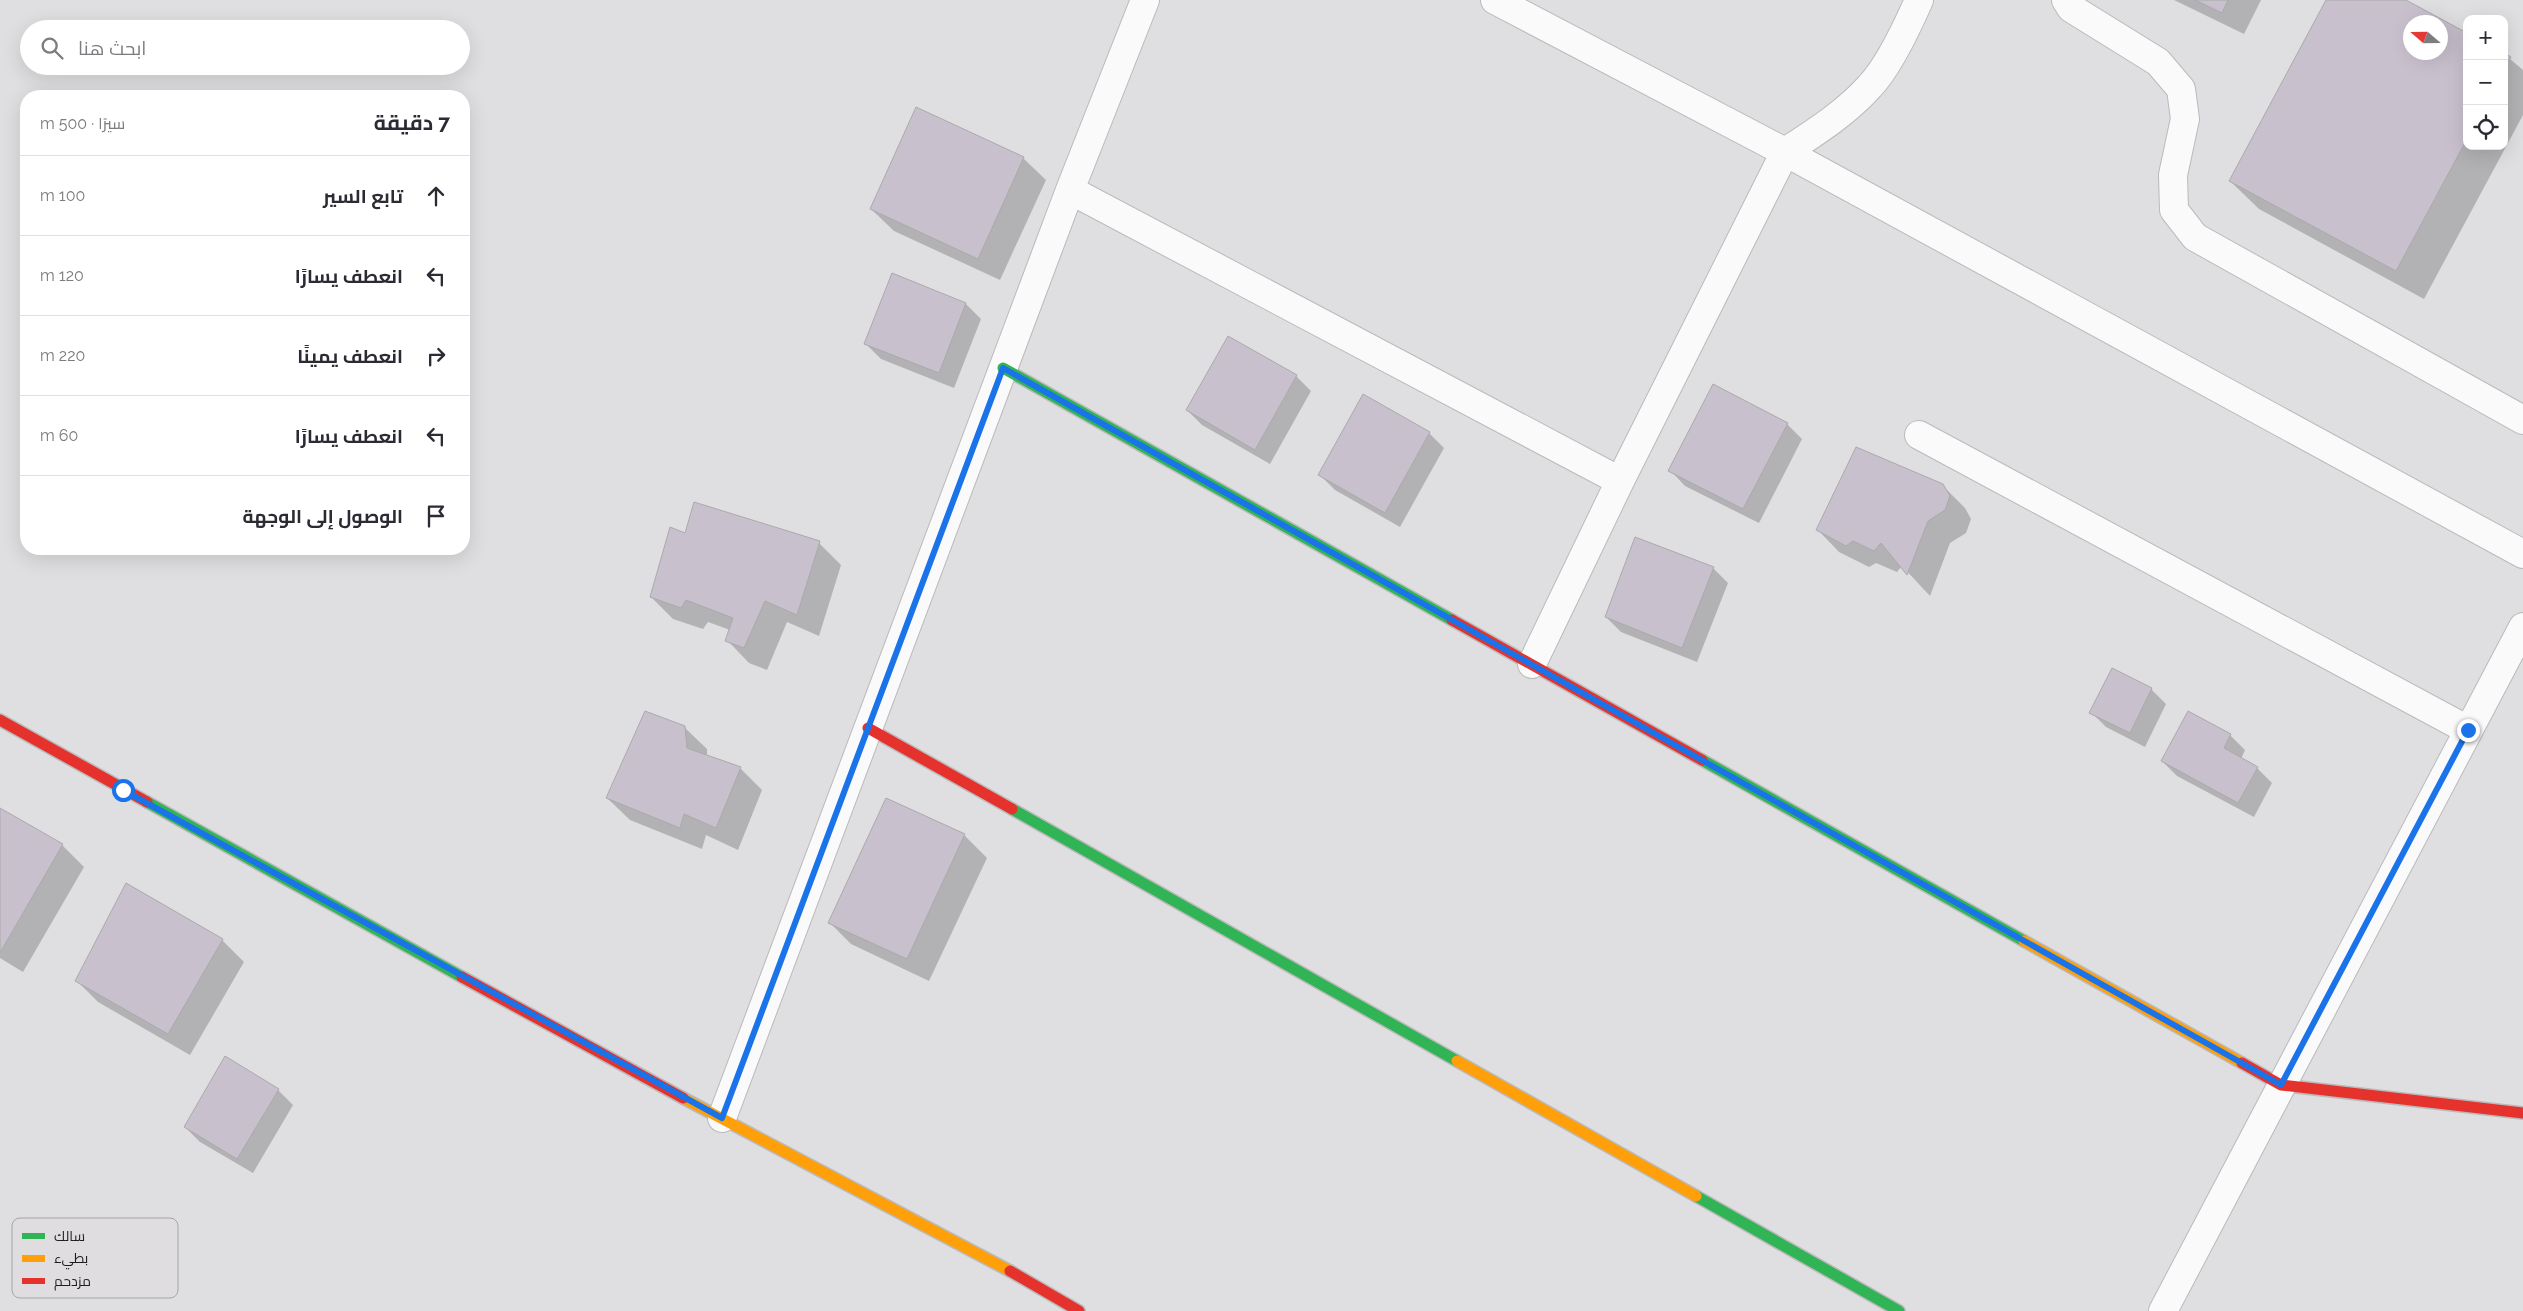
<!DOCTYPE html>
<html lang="ar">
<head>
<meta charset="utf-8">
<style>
	body { margin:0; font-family:Raleway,Cairo,sans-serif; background:#f2f2f3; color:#2b2b33; direction:rtl }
	.controls { position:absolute; right:15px; top:15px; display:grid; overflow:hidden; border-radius:10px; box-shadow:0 5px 20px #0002 }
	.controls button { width:45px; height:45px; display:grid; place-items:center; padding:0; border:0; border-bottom:1px solid #e1e1e2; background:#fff; color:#2b2b33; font:25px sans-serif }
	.compass { position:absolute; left:2403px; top:15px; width:45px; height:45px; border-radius:50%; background:#fff; box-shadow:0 5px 20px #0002; rotate:290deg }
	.stop { position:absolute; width:15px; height:15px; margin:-11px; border:4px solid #1a73e8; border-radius:50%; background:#fff }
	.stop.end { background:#1a73e8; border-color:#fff; box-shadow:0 1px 5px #0008 }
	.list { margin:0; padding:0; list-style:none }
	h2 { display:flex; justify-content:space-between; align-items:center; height:65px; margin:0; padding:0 20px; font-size:21px }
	h2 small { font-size:16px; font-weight:400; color:#7c7c81 }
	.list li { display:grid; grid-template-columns:32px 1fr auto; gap:15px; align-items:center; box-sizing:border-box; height:80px; padding:0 20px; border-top:1px solid #e1e1e2 }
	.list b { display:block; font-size:19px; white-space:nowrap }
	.list em { font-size:16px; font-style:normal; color:#7c7c81 }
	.icon { flex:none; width:28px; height:28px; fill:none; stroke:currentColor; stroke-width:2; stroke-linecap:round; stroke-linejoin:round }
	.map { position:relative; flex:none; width:2523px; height:1311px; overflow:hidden; direction:ltr }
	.search { position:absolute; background:#fff; box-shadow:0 5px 20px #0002; left:20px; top:20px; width:450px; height:55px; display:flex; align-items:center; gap:12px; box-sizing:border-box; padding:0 18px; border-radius:28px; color:#7c7c81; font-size:19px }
	.panel { position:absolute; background:#fff; box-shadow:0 5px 20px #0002; left:20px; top:90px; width:450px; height:465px; border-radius:20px; direction:rtl }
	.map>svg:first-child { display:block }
</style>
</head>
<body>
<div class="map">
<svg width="2523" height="1311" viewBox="0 0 2523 1311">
	<rect width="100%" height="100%" fill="#dfdee0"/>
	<path fill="#0003" fill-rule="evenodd" d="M2174 0H2261L2244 34Z
		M2328 0H2403L2467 34V146H2504V54L2523 70V115L2424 299 2259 209 2230 181ZM2410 22H2440V52H2410Z
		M1023 158 1046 180 1000 280 894 231 871 209Z
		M966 304 981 319 954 388 881 359 866 344Z
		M1296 376 1311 391 1270 464 1202 425 1187 410Z
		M1787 424 1802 439 1759 523 1685 486 1670 470Z
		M1429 433 1444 448 1400 527 1335 490 1320 475Z
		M1942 485 1965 508 1971 519 1966 533 1950 543 1930 596 1902 566 1897 572 1876 563 1869 567 1839 552 1817 529Z
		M686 535 819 543 841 565 819 636 787 622 767 670 749 663 727 640 730 630 708 622 703 629 673 619 651 597Z
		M1713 568 1728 583 1697 662 1621 632 1606 617Z
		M2151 689 2166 704 2145 747 2106 727 2091 712Z
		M684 727 707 749V757L740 768 762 790 738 850 706 835 702 849 630 820 607 798Z
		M2230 735 2245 750 2241 759 2257 768 2272 783 2254 817 2177 776 2162 761Z
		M887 799 965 836 987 858 929 981 851 944 829 922Z
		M0 809 62 845 84 867 23 972 0 958Z
		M222 940 244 962 190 1055 98 1002 76 980Z
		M278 1090 293 1105 253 1173 200 1142 185 1127Z"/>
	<path fill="#c9c0ce" stroke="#aaa9ab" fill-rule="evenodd" d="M2195 0H2228L2222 13Z
		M2326 0H2406L2467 33V139L2396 271 2229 181ZM2410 22H2440V52H2410Z
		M2504 53 2511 57 2504 69Z
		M916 107 1024 157 978 259 870 209Z
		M892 273 966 303 939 373 864 344Z
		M1228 336 1297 375 1255 450 1186 410Z
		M1713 384 1788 423 1743 509 1668 471Z
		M1363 394 1430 432 1385 513 1318 475Z
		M1856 447 1943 484 1950 496 1945 510 1928 521 1907 575 1881 543 1874 551 1853 541 1846 546 1816 530Z
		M694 502 820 541 797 615 765 601 744 648 725 641 733 618 686 600 681 608 650 597 670 527 685 533Z
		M1635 537 1714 567 1682 648 1605 617Z
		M2112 668 2152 688 2130 733 2089 713Z
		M645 711 685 726 687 748 741 767 716 828 684 814 680 828 606 798Z
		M2188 711 2231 734 2224 748 2258 767 2238 803 2161 761Z
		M886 798 965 834 907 959 828 923Z
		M0 808 63 844 1 951 0 950Z
		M126 883 223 939 168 1034 75 981Z
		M225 1056 279 1089 237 1159 184 1127Z"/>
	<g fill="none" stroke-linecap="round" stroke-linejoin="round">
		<g stroke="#bbbabb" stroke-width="30">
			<path id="street" d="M1495 0 1785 152 1620 481 1532 664
				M1919 0C1908 25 1888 67 1870 86 1846 113 1814 133 1785 152L2523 554
				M2066 0 2071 8 2158 62 2181 89 2185 119 2173 175 2174 210 2195 237 2523 420
				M1070 190 1620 481
				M1919 435 2468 730
				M722 1118 1070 190 1145 0
				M2163 1311 2523 627"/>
		</g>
		<g stroke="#bbbabb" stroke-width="14">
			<path id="fast" d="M1003 368 1452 620
				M1702 760 2024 941
				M147 802 462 977
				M1012 809 1457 1061
				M1696 1196 1899 1311"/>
		</g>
		<g stroke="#bbbabb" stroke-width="14">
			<path id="slow" d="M2024 941 2242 1063
				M1457 1061 1696 1196
				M683 1098 1010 1271"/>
		</g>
		<g stroke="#bbbabb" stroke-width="14">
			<path id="jam" d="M1452 620 1702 760
				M0 720 147 802
				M868 728 1012 809
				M462 977 683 1098
				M2242 1063 2281 1085 2523 1113
				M1010 1271 1079 1311"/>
		</g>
		<use href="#street" stroke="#fafafa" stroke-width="28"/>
		<use href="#fast" stroke="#30b455" stroke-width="11"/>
		<use href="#slow" stroke="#ff9f0a" stroke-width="11"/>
		<use href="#jam" stroke="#e5322d" stroke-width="11"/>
	</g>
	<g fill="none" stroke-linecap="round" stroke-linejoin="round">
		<path stroke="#1a73e8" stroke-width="6" d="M123 790 722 1118 1003 368 2281 1085 2468 730"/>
	</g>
	<rect x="12" y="1218" width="166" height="80" rx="8" fill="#e0dde1" stroke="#a6a4a7" stroke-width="1"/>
	<rect x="22" y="1233" width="23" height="6" fill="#30b455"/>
	<rect x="22" y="1255" width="23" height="7" fill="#ff9f0a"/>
	<rect x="22" y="1278" width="23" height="6" fill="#e5322d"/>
	<g font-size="14" fill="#1f1e1f">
		<text x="54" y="1241">سالك</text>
		<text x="54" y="1263">بطيء</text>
		<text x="54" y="1286">مزدحم</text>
	</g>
</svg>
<div class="controls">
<button>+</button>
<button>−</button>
<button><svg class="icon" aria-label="locate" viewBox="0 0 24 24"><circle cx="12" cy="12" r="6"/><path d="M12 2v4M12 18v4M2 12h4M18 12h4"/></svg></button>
</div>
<svg class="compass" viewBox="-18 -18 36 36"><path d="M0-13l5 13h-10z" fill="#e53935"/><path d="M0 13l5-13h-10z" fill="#7c7c81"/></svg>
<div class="stop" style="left:123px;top:790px"></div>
<div class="stop end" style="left:2468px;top:730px"></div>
<div class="search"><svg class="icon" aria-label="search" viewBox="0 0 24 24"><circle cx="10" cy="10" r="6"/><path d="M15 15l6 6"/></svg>ابحث هنا</div>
<section class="panel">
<h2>7 دقيقة<small>سيرًا · 500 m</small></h2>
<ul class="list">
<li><svg class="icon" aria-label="ahead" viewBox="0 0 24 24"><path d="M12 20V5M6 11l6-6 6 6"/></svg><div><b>تابع السير</b></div><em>100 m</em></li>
<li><svg class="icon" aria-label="left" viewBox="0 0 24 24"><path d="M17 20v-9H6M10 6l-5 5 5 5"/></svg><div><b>انعطف يسارًا</b></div><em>120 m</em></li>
<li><svg class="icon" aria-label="right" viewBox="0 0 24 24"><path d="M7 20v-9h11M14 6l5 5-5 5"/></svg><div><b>انعطف يمينًا</b></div><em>220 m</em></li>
<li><svg class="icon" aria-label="left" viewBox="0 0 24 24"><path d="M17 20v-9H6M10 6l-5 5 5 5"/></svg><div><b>انعطف يسارًا</b></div><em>60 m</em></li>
<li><svg class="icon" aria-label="arrive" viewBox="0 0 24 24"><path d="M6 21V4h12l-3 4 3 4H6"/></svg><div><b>الوصول إلى الوجهة</b></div></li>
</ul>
</section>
</div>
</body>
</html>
